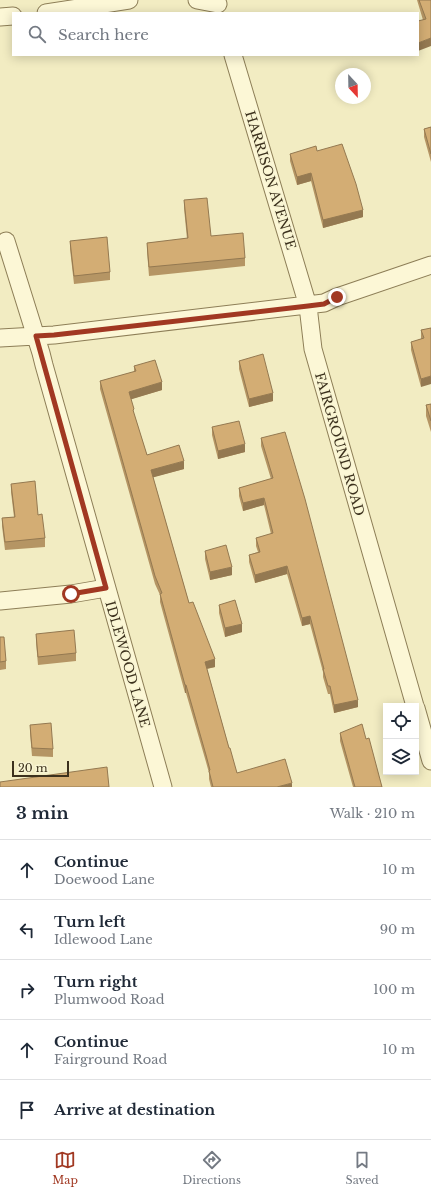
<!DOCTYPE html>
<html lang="en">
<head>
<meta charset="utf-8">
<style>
	body { margin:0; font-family:"Libre Baskerville",serif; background:#f2f2f3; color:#1f2937 }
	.controls { position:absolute; right:12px; bottom:12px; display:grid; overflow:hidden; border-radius:0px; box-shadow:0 2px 10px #0003 }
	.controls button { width:36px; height:36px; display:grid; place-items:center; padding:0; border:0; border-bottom:1px solid #e0e1e3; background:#fff; color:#1f2937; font:20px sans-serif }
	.compass { position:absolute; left:335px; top:68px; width:36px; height:36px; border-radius:50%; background:#fff; box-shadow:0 2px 10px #0003; rotate:158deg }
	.scale { position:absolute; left:12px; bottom:10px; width:57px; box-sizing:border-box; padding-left:4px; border:2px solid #3c311d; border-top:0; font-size:11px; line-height:14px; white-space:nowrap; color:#3c311d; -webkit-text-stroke:3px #f8f4d2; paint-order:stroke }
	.stop { position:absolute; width:12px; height:12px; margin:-9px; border:3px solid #a13822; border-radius:50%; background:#fff }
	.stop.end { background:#a13822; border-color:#fff; box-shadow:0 1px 4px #0008 }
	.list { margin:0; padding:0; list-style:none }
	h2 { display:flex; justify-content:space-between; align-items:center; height:52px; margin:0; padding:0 16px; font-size:17px }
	h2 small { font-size:13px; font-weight:400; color:#747a83 }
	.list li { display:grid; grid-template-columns:26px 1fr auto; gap:12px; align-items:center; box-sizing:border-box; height:60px; padding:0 16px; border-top:1px solid #e0e1e3 }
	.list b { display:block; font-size:15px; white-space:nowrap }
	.list p { margin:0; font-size:13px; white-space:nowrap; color:#747a83 }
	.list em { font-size:13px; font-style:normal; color:#747a83 }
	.icon { flex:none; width:22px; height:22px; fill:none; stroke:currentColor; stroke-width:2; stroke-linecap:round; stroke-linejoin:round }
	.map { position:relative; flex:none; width:431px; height:787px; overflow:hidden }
	.search { position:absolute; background:#fff; box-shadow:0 2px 10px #0003; left:12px; right:12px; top:12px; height:44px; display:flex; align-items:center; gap:10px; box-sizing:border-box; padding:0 14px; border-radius:0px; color:#747a83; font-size:15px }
	.sheet { height:352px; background:#fff }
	nav { display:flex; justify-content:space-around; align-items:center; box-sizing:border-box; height:56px; border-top:1px solid #e0e1e3; background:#fff; font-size:11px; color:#747a83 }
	nav a { display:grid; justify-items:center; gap:2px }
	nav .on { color:#a13822 }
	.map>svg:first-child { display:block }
</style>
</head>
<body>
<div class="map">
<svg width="431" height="787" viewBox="0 0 431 787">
	<rect width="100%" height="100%" fill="#f2ecc2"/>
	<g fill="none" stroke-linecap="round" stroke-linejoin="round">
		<g stroke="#8d7e57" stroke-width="19">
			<path id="minor" d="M197 0 218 4
				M46 13 129 0
				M0 17 13 16
				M233 55 308 306 313 349 415 706
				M6 241 41 353 44 365 163 787
				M0 338 54 335 324 303 337 297 431 265
				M0 601 71 594 106 588
				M416 708 431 761"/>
		</g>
		<use href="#minor" stroke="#fcf7d6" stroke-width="17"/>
	</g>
	<path fill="#b59564" d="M417 0H431V46L423 20Z
		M431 127V162L424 137V129Z
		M317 151 363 217 323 228 311 181 297 185 290 161V154Z
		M184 200 211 236 245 258V266L149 276 147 251V243L187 239 184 208Z
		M70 241 110 272V280L74 284 70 249Z
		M431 328 421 387 411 350V342L421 339V330Z
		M239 361 273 401 249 407 239 369Z
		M134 366 162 390 131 399 134 414 147 455 184 469 153 477 189 603 215 667 207 669 229 748 237 773 292 787H211L209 779V773L206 762 186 693H185L160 602V595L155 584 100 389V381L134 372Z
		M431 404V432L426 416V405Z
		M212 427 245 452 218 459 212 435Z
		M261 438 358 707 334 713 330 694H328L323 677V672L310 624 302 626 287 574 255 583 249 562V555L258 552 256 546V538L271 534 264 505 243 511 239 496V488L271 479 261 446Z
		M11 484 38 515 45 538V547L5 550 2 526V518L14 517 11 492Z
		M205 551 232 575 210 580 205 559Z
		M219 605 242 632 225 637 219 613Z
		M36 634 76 653V661L38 665 36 642Z
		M0 637 6 661V669L0 670Z
		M30 725 53 749V757L32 756 30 733Z
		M340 733 366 739 382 787H353L340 741Z"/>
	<path fill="#947951" d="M431 38V46L418 51V43Z
		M311 173V181L297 185V177Z
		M363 210V217L323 228V220Z
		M431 376V384L421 387V379Z
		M162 382V390L129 400V392Z
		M273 393V401L249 407V399Z
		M245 444V452L218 459V451Z
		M184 461V469L151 478V470Z
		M264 498V505L243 511V503Z
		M287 566V574L255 583V575Z
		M232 567V575L210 580V572Z
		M310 616V624L302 626V618Z
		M242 624V632L225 637V628Z
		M215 659V667L205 669V662Z
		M185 685H186V693H185Z
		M358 700V707L334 713V705Z
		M292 783V787H277Z"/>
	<path fill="#d3ad74" stroke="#947951" d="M419 0H431V38L418 43V21L426 19Z
		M431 127V154L424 129Z
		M342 144 356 184 363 210 323 220 311 173 297 177 290 154 316 146 317 151Z
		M207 198 211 236 243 233 245 258 149 267 147 243 188 238 184 200Z
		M107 237 110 272 74 276 70 241Z
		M431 328V376L421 379 411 342 424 338 421 330Z
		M263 354 273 393 249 399 239 361Z
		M155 360 162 382 129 392 134 409 133 410 147 455 179 445 184 461 151 470 189 603 193 602 215 659 205 662 229 748H230L237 773 285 759 292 783 277 787H213L209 771 210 770 206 755 186 685H185L160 594 162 593 155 576 100 381 136 371 134 366Z
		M431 404V421L426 405Z
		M239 421 245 444 218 451 212 427Z
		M285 432 305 499 358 700 334 705 330 686H328L323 669H324L310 616 302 618 287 566 255 575 249 555 260 552 256 538 273 533 264 498 243 503 239 488 273 478 261 438Z
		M35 481 38 515 42 514 45 538 5 542 2 518 15 517 11 484Z
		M226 545 232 567 210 572 205 551Z
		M235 600 242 624 225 628 219 605Z
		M74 630 76 653 38 657 36 634Z
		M0 637H4L6 661 0 662Z
		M51 723 53 749 32 748 30 725Z
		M362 724 366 739 369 738 382 787H355L340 733Z
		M107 767 109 787H0V782Z"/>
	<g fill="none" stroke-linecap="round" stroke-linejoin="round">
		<path stroke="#a13822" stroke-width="5" d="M71 594 106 588 36 336 54 335 308 306 324 304 337 297"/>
	</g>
	<g text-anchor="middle" stroke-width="3" stroke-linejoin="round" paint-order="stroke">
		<g font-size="13" fill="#3c311d" stroke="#f8f4d2">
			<text transform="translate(271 180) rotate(73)" y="5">HARRISON AVENUE</text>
			<text transform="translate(340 444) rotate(74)" y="5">FAIRGROUND ROAD</text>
			<text transform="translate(128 664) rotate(74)" y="5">IDLEWOOD LANE</text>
		</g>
	</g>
</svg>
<div class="controls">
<button><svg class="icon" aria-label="locate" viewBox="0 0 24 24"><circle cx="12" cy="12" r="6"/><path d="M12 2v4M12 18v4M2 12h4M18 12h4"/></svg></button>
<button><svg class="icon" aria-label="layers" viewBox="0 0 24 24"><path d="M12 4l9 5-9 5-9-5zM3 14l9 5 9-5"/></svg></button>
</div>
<svg class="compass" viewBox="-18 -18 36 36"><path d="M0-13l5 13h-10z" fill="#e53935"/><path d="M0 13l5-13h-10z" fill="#747a83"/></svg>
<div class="scale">20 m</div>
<div class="stop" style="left:71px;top:594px"></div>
<div class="stop end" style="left:337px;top:297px"></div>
<div class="search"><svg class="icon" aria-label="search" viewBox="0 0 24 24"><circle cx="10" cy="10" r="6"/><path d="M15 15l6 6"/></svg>Search here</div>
</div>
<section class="sheet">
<h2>3 min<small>Walk · 210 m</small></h2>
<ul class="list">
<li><svg class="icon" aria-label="ahead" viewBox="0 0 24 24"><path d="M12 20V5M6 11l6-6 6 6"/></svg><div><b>Continue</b><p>Doewood Lane</p></div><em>10 m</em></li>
<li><svg class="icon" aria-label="left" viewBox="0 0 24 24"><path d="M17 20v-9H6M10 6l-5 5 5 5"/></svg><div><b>Turn left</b><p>Idlewood Lane</p></div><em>90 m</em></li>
<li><svg class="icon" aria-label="right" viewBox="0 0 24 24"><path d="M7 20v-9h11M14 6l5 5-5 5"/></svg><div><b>Turn right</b><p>Plumwood Road</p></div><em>100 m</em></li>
<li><svg class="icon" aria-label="ahead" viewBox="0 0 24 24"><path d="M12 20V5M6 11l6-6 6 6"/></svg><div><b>Continue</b><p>Fairground Road</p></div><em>10 m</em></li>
<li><svg class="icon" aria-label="arrive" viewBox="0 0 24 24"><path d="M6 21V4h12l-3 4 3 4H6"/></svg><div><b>Arrive at destination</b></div></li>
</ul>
</section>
<nav>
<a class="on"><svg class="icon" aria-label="map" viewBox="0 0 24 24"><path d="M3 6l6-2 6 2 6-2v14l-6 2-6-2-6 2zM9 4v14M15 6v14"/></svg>Map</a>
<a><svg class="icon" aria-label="directions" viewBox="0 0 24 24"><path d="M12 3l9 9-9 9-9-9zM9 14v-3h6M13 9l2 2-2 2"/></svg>Directions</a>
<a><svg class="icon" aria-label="saved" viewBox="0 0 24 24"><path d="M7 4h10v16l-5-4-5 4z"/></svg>Saved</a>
</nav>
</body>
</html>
